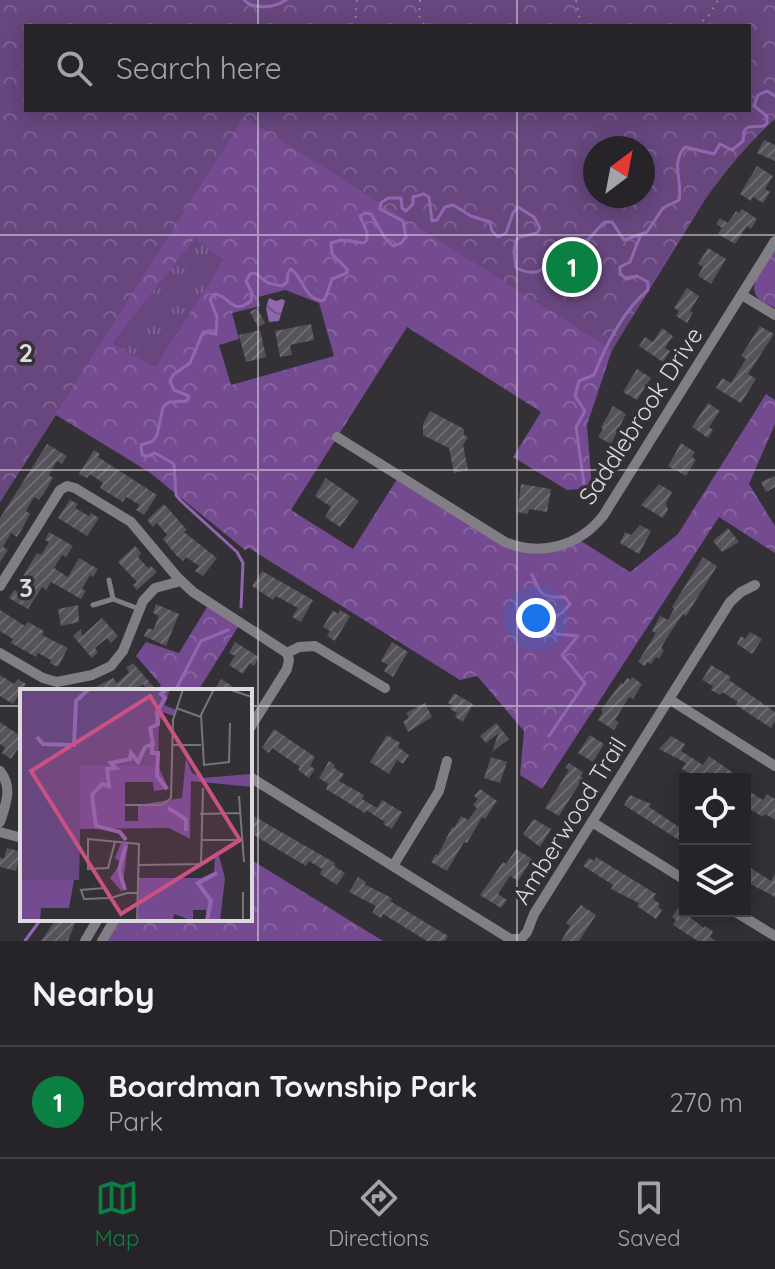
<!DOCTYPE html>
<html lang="en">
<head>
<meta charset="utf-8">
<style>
	body { margin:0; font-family:Quicksand,sans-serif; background:#2e2c30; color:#f1f3f6 }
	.controls { position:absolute; right:24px; bottom:24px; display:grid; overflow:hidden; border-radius:0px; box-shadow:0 4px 20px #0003 }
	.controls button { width:72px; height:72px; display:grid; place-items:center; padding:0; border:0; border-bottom:2px solid #424145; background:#262428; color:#f1f3f6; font:40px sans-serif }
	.compass { position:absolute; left:583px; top:136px; width:72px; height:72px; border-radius:50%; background:#262428; box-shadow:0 4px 20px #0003; rotate:32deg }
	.you { position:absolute; left:536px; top:618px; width:28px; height:28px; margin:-20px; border:6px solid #fff; border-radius:50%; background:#1a73e8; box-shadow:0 0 0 12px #1a73e833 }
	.badge { display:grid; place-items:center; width:52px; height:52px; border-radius:50%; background:#0b8043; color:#fff; font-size:26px; font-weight:700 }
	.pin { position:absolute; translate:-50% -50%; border:4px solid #fff; box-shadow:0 2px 8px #0006 }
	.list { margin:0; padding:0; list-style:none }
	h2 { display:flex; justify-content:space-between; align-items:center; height:104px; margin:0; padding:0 32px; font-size:34px }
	h2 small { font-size:26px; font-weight:400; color:#a4a4a8 }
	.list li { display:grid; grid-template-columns:52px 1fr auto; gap:24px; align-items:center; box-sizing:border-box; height:112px; padding:0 32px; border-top:2px solid #424145 }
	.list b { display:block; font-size:30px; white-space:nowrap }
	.list p { margin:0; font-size:26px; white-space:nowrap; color:#a4a4a8 }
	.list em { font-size:26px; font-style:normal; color:#a4a4a8 }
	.icon { flex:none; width:44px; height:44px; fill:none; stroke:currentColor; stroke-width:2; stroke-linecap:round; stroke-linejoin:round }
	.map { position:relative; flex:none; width:775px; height:941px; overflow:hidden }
	.search { position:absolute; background:#262428; box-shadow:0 4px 20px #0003; left:24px; right:24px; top:24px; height:88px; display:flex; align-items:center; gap:20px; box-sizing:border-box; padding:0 28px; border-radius:0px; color:#a4a4a8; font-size:30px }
	.sheet { height:216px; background:#262428 }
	nav { display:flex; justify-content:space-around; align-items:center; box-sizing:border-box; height:112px; border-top:2px solid #424145; background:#262428; font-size:22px; color:#a4a4a8 }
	nav a { display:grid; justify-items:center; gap:4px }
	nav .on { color:#0b8043 }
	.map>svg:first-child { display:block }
</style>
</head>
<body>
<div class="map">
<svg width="775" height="941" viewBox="0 0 775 941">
	<defs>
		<pattern id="grass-tufts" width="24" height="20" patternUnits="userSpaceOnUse" patternTransform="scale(2)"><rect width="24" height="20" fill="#67477e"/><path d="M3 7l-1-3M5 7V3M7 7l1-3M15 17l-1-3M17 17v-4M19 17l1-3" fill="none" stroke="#7c6190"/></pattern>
		<pattern id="forest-crowns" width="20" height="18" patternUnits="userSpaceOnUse" patternTransform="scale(2)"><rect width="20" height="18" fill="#744a91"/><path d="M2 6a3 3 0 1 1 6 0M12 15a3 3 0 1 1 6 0" fill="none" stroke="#8764a0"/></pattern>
		<pattern id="park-crowns" width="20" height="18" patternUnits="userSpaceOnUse" patternTransform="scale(2)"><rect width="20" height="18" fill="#67477e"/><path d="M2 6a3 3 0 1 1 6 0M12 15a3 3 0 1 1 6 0" fill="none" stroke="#7c6190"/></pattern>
		<pattern id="water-waves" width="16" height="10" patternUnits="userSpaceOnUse" patternTransform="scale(2)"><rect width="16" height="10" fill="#9166b0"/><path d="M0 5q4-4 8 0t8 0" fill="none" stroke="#715784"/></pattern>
		<pattern id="building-hatch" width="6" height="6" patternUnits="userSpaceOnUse" patternTransform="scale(2)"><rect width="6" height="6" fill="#56525a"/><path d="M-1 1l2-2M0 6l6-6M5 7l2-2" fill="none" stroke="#6e6a71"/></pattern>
	</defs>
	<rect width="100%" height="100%" fill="#333036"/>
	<path fill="url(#grass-tufts)" d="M195 237 223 260 155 369 113 343Z"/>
	<path fill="url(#forest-crowns)" fill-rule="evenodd" d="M0 0H775V119L748 143 709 193 612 350 587 425 592 488 567 490 513 457 541 412 407 327 291 510 353 549 399 476 523 548 578 539 630 572 678 534 766 394 775 400V424L749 484 775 526V553L719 517 542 789 520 775 524 731 477 676 460 680 249 548 245 550 149 472 56 415 0 502ZM26 26H749V110H26ZM595 148H643V196H595ZM195 238 223 260 155 368 113 343ZM285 290 319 303 334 356 231 385 219 345 239 339 232 313 260 306 258 297Z
		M775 250V308C770 305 761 302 758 298 745 284 768 262 775 250Z
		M210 602 241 622 198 691H157L161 685 136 656 146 642 179 653Z
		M250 859 383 941H102L115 919H250Z"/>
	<path fill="url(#park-crowns)" fill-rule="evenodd" d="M0 0H775V119C705 182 661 271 612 350L244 117 0 502ZM26 26H749V110H26ZM595 148H643V196H595Z"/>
	<path fill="url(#water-waves)" d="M269 298 276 301 282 299 285 301 279 321 269 322 266 308Z"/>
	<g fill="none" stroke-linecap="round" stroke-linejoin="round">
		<path stroke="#9166b0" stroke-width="3" d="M244 0C254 10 274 8 286 0
			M584 484 576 427 585 411 575 396 579 381 594 375C605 347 624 309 648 290V282L637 276 627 279 620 274V267L630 262 641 234
			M532 574C541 595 541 598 565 597L570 604 563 612 553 618 555 634 578 636 562 655 585 683 549 736
			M241 607 243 563 237 552 180 500 176 495 174 464 155 453 148 456 142 455 141 445 153 441 157 435 163 407 169 402 187 401 189 396 174 390 170 381 173 375 190 363 203 332 216 334 217 317 210 299 215 294C232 297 231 316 251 301L252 293 246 281 250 274 255 273 268 283 282 286 287 282 288 273 291 269C304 279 304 298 322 301L325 299 332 279 347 273V269L332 254 331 243 341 240 364 243 367 240V232L360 216 365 213 371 214 385 238 393 246 401 243 406 237 403 221 380 209 381 203 388 198H401L402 208 406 211 413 204V197L424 194 429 197 432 221 437 220 445 207 453 205 471 216 490 222 492 231 498 237 506 233 513 213 518 207 534 217 540 228 537 233 520 237 516 240 514 252 516 268C545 281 544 262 563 249 570 244 580 245 587 240 593 236 598 227 605 222H612L624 240 647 232 663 208 679 200C683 180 670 164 685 147L714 154 720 144 732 150 743 141 744 131 748 127 764 126 767 123V116L754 106 758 95 767 91 775 96
			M175 691 201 641 228 630
			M25 941 41 919"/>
	</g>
	<path fill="url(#building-hatch)" d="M764 140 775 145V161L757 153Z
		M757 166 773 176 765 189 770 192 763 203 753 197 751 201 740 194Z
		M742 209 757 219 751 229 747 226 735 244 718 234 722 228 716 224 720 218 728 223 736 211 739 213Z
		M708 248 726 259 711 284 698 276 703 267 698 264Z
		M687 288 699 296 690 311 693 313 687 323 676 316 679 311 674 308Z
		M257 308 265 323 258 327 250 312Z
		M311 324 314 340 290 345 292 355 280 357 275 331Z
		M760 326 774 334 748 374 756 379 741 403 716 388 722 378 731 383 746 359 741 356Z
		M662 328 673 336 665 348 670 351 663 362 639 346 645 337 653 342Z
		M260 330 266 357 246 362 239 335Z
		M637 369 651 378 637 400 623 392Z
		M708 403 720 411 709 427 713 430 708 438 692 427Z
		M613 406 626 414 611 444 598 437 603 429 601 427Z
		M430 411 464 429V435L468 437 463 445 468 470 454 473 449 448 423 435V424Z
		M681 443 695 452 692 457 696 460 686 476 668 466Z
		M47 444 67 456 62 464 57 461 49 475 53 478 44 493 39 500 34 497 26 511 30 514 22 529 17 537 11 533 3 547 8 550 0 562V518Z
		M94 450 100 454 98 457 157 495 144 515 136 510 140 505 126 497 123 502 100 488 103 483 90 474 87 478 79 474Z
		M775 476V487L766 492 761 482Z
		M326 478 359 501 340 527 325 517 331 507 315 496Z
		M521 484 551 489 547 512 529 509 528 514 517 512Z
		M659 484 672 492 666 503 668 510 663 518 641 505Z
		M70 500 78 504 75 508 89 516 91 513 99 518 87 536 58 518Z
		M164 504 187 530 184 532 217 558 203 576 195 571 199 566 186 557 183 561 176 555 163 539 167 535 157 523 153 527 147 520Z
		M640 525 651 531 639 554 620 543 625 532 631 535Z
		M728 528 739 542 722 552 713 541Z
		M49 532 73 546 66 557 62 555 54 568 68 577 79 558 98 569 93 577 90 575 82 589 86 591 81 599 51 582 46 590 42 587 28 609 9 598 14 590 18 592 26 579 23 576 37 553 41 555 49 542 45 540Z
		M135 546 141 553 138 557 148 568 151 566 157 572 137 590 133 585 137 582 118 562Z
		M703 557 717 566 686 616 683 614 670 633 661 648 664 650 659 659 656 657 651 664 647 662 645 666 638 662 656 633 652 631 660 616 668 620 674 609 672 607Z
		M262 571 313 600 301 622 292 617 298 608 276 596 273 600 252 586Z
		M156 604 179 614 166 646 144 636 148 628 153 630 159 616 153 613Z
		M78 605 79 622 61 626 58 609Z
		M0 610 25 626 28 622 44 631 42 635 68 648 58 667 50 663 51 660 38 653 36 657 11 643 13 639 0 631Z
		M333 610 338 614 340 610 350 616 335 641 327 636 330 631 323 627Z
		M102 618 118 636 111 643 107 638 95 648 98 652 92 658 73 636 81 629 82 636Z
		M750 632 762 639 752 654 737 644 741 636 745 639Z
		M235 642 259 657 254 666 250 663 243 674 229 665 235 656 229 653Z
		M392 642 408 652 393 677 384 671 388 665 381 661Z
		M133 663 157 691H149L143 684 135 691H88L113 678 117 683 129 672 126 668Z
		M711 665 731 677 729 680 775 712V721L771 728 736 705 738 702 722 692 720 695 711 690 713 686 702 680Z
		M0 675 14 684 18 679 26 684 13 704 0 696Z
		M632 677 642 684 633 699 629 697 615 720 619 722 614 730 598 720 603 712 601 710 621 683 623 684 627 678 631 680Z
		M221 679 240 691H214Z
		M454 693 473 704 463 722 455 717 457 713 450 709 452 705 448 703Z
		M425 703 432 717 408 732 403 721 409 718 406 713Z
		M0 722 22 737V743L11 759 2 753 5 748 0 744Z
		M496 723 509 739 492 752 498 734 486 743 480 736Z
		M274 729 315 757 310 766 315 769 309 778 298 770 300 767 272 748 269 753 262 748Z
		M387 735 400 743 398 747 409 755 403 764 397 760 389 774 370 762Z
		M590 735 604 744 593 762 578 753Z
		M671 736 685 744 681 751 703 765 709 756 742 779H717L707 772 703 779H698L682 769 686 763 659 749Z
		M491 757 507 762 500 783 484 778Z
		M329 761 335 765 334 768 344 774 339 781 364 795 362 799 377 808 382 800 402 812 392 829 383 824 385 822 366 810 365 813 326 789 328 784 319 778Z
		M569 763 583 772 580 776 583 778 559 816 545 808 569 770 565 768Z
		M480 789 497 801 485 819 482 817 467 843 464 842 447 871 431 862 436 854 438 855 452 827 454 828 461 816 468 820 477 808 473 805 478 799 474 796Z
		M749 791 763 800 767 794 775 799V820L765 814 763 817 745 806V798Z
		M630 795 651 804 649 807 685 831V844L624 805Z
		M250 814 335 863 334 866 345 873 337 885 320 874 322 869 309 861 306 866 250 833Z
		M534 819 551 829 540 847 523 834Z
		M7 848 21 852 16 871 0 867V857L4 859Z
		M516 849 532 859 518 881 510 876 498 894 507 900 501 908 480 895 503 862 506 864Z
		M596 857 656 894 653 899 660 904 658 907 662 910 656 919 637 906 639 903 611 889 613 885 583 866 589 858 594 861Z
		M751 868 771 881 775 874V897L745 881V871L748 872Z
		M358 877 366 882 364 884 392 898 390 901 448 936 445 941H427L383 914 381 918 372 913 376 906 349 892Z
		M581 905 596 915 579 941H561L570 926 566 923Z
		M678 908 704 928 705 926 713 931 710 937 716 941H698L673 925 676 920 672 917Z
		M56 919H69L75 923 68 941H41Z"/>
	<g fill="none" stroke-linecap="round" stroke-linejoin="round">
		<path stroke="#8b888d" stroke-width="2" stroke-dasharray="2 6" stroke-linecap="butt" d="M420 0 419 16 425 26
			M576 0 581 26
			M355 26 357 0
			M696 26 708 17 718 0"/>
		<path stroke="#827e86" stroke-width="5" d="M109 580 113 599 139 609
			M93 605 113 599"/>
		<path stroke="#827e86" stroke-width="10" d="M742 295 775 315
			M337 437 505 542C541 557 579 546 603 516L775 241
			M0 586 60 490 67 486 75 488 131 522 178 578 193 592 287 653 289 660 287 669 250 728
			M0 653 43 678 57 682 92 675 111 666 123 651 143 601 155 588 181 581
			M287 653 299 647 315 646 385 688
			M669 699 775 766
			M0 771C13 787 6 804 0 822
			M250 777 510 939H521L527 932 534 914 730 602 741 592 755 585
			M592 822 685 880
			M0 832 22 838
			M393 866 439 791 447 761
			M734 911 775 936
			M85 941 98 919
			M102 941 115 919"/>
	</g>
	<path fill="none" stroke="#dddadf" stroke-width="2" stroke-opacity="0.55" d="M258 0V26M517 0V26M258 110V941M517 110V941M0 235H775M0 470H775M0 706H22M250 706H775"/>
	<g text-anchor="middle" stroke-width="7" stroke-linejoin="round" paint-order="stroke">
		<g font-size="24" fill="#dddadf" stroke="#333036">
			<text transform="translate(641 416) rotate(-57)" y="8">Saddlebrook Drive</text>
			<text transform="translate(570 821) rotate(-58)" y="8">Amberwood Trail</text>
		</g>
	</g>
	<g transform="translate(20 689)">
		<rect width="232" height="232" fill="#333036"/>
		<path d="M0 0H150L144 16 156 21 154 27 142 23 138 43V77L149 100 134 102 133 93H105V132H118V116L162 109 166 69 172 84 182 89 231 85 232 98 171 92 170 150 149 139 60 140 59 191H54L49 219H21L20 232H0ZM101 154H108L102 203 90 189 101 174 95 169ZM195 167H199L205 189 200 232H186V221H173V232L154 225 153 232H117V189H181L194 183Z" fill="#744a91"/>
		<path d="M0 0H150L139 32 138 77 60 76 59 191H0Z" fill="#67477e"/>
		<path fill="none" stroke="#9166b0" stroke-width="4" d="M17 48 23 55 54 56 56 12 69 0M132 57V64H138L137 87 147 100M148 119 166 130V142M106 151 100 143 76 137 72 106 82 95 89 97 87 80 96 79 91 74 110 70 111 64 118 73 125 58 133 55 130 39 138 35 137 23 145 9 141 5 146 0M105 201 99 181 106 156M187 231 191 212 178 194 197 184"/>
		<path fill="none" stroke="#77747a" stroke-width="2" d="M194 0 181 26 184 76 209 73 210 34M208 0 232 8M156 19 181 28M153 56H181M219 107 224 173M105 116H142L151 109 153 31 163 0M180 125 221 124M181 151H221M95 153 88 179 68 180V150L119 155 117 232M119 176 181 175 183 99M90 209 84 199 61 201 64 210 89 209H91L107 204H117M223 232V203"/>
		<path fill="#ca5283" fill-opacity="0.15" stroke="#ca5283" stroke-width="4" d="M130 7 220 151 101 225 11 82Z"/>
		<rect width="232" height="232" fill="none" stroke="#dddadf" stroke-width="4"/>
	</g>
	<g font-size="26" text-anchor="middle" font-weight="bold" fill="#dddadf" stroke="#333036" stroke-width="7" stroke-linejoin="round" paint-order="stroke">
		<text x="26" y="362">2</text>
		<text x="26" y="597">3</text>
	</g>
</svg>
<div class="controls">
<button><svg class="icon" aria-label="locate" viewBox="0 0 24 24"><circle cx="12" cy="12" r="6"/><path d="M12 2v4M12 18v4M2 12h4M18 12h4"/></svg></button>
<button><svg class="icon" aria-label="layers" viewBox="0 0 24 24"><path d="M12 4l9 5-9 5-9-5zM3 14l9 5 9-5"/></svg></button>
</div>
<svg class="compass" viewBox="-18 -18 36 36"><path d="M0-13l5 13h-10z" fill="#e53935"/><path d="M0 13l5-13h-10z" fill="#a4a4a8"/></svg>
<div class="you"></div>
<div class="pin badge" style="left:572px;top:267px">1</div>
<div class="search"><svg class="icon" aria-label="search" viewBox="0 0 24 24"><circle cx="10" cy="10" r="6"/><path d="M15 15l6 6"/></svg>Search here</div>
</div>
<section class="sheet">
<h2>Nearby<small></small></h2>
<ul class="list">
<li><span class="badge">1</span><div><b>Boardman Township Park</b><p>Park</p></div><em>270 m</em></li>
</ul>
</section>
<nav>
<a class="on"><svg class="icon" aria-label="map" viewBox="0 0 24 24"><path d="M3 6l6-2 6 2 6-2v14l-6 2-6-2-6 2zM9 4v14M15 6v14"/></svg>Map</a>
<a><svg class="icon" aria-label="directions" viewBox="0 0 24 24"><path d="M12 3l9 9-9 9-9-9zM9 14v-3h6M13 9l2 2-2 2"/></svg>Directions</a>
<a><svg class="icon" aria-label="saved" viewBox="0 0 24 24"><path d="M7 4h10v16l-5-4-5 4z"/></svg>Saved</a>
</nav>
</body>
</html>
